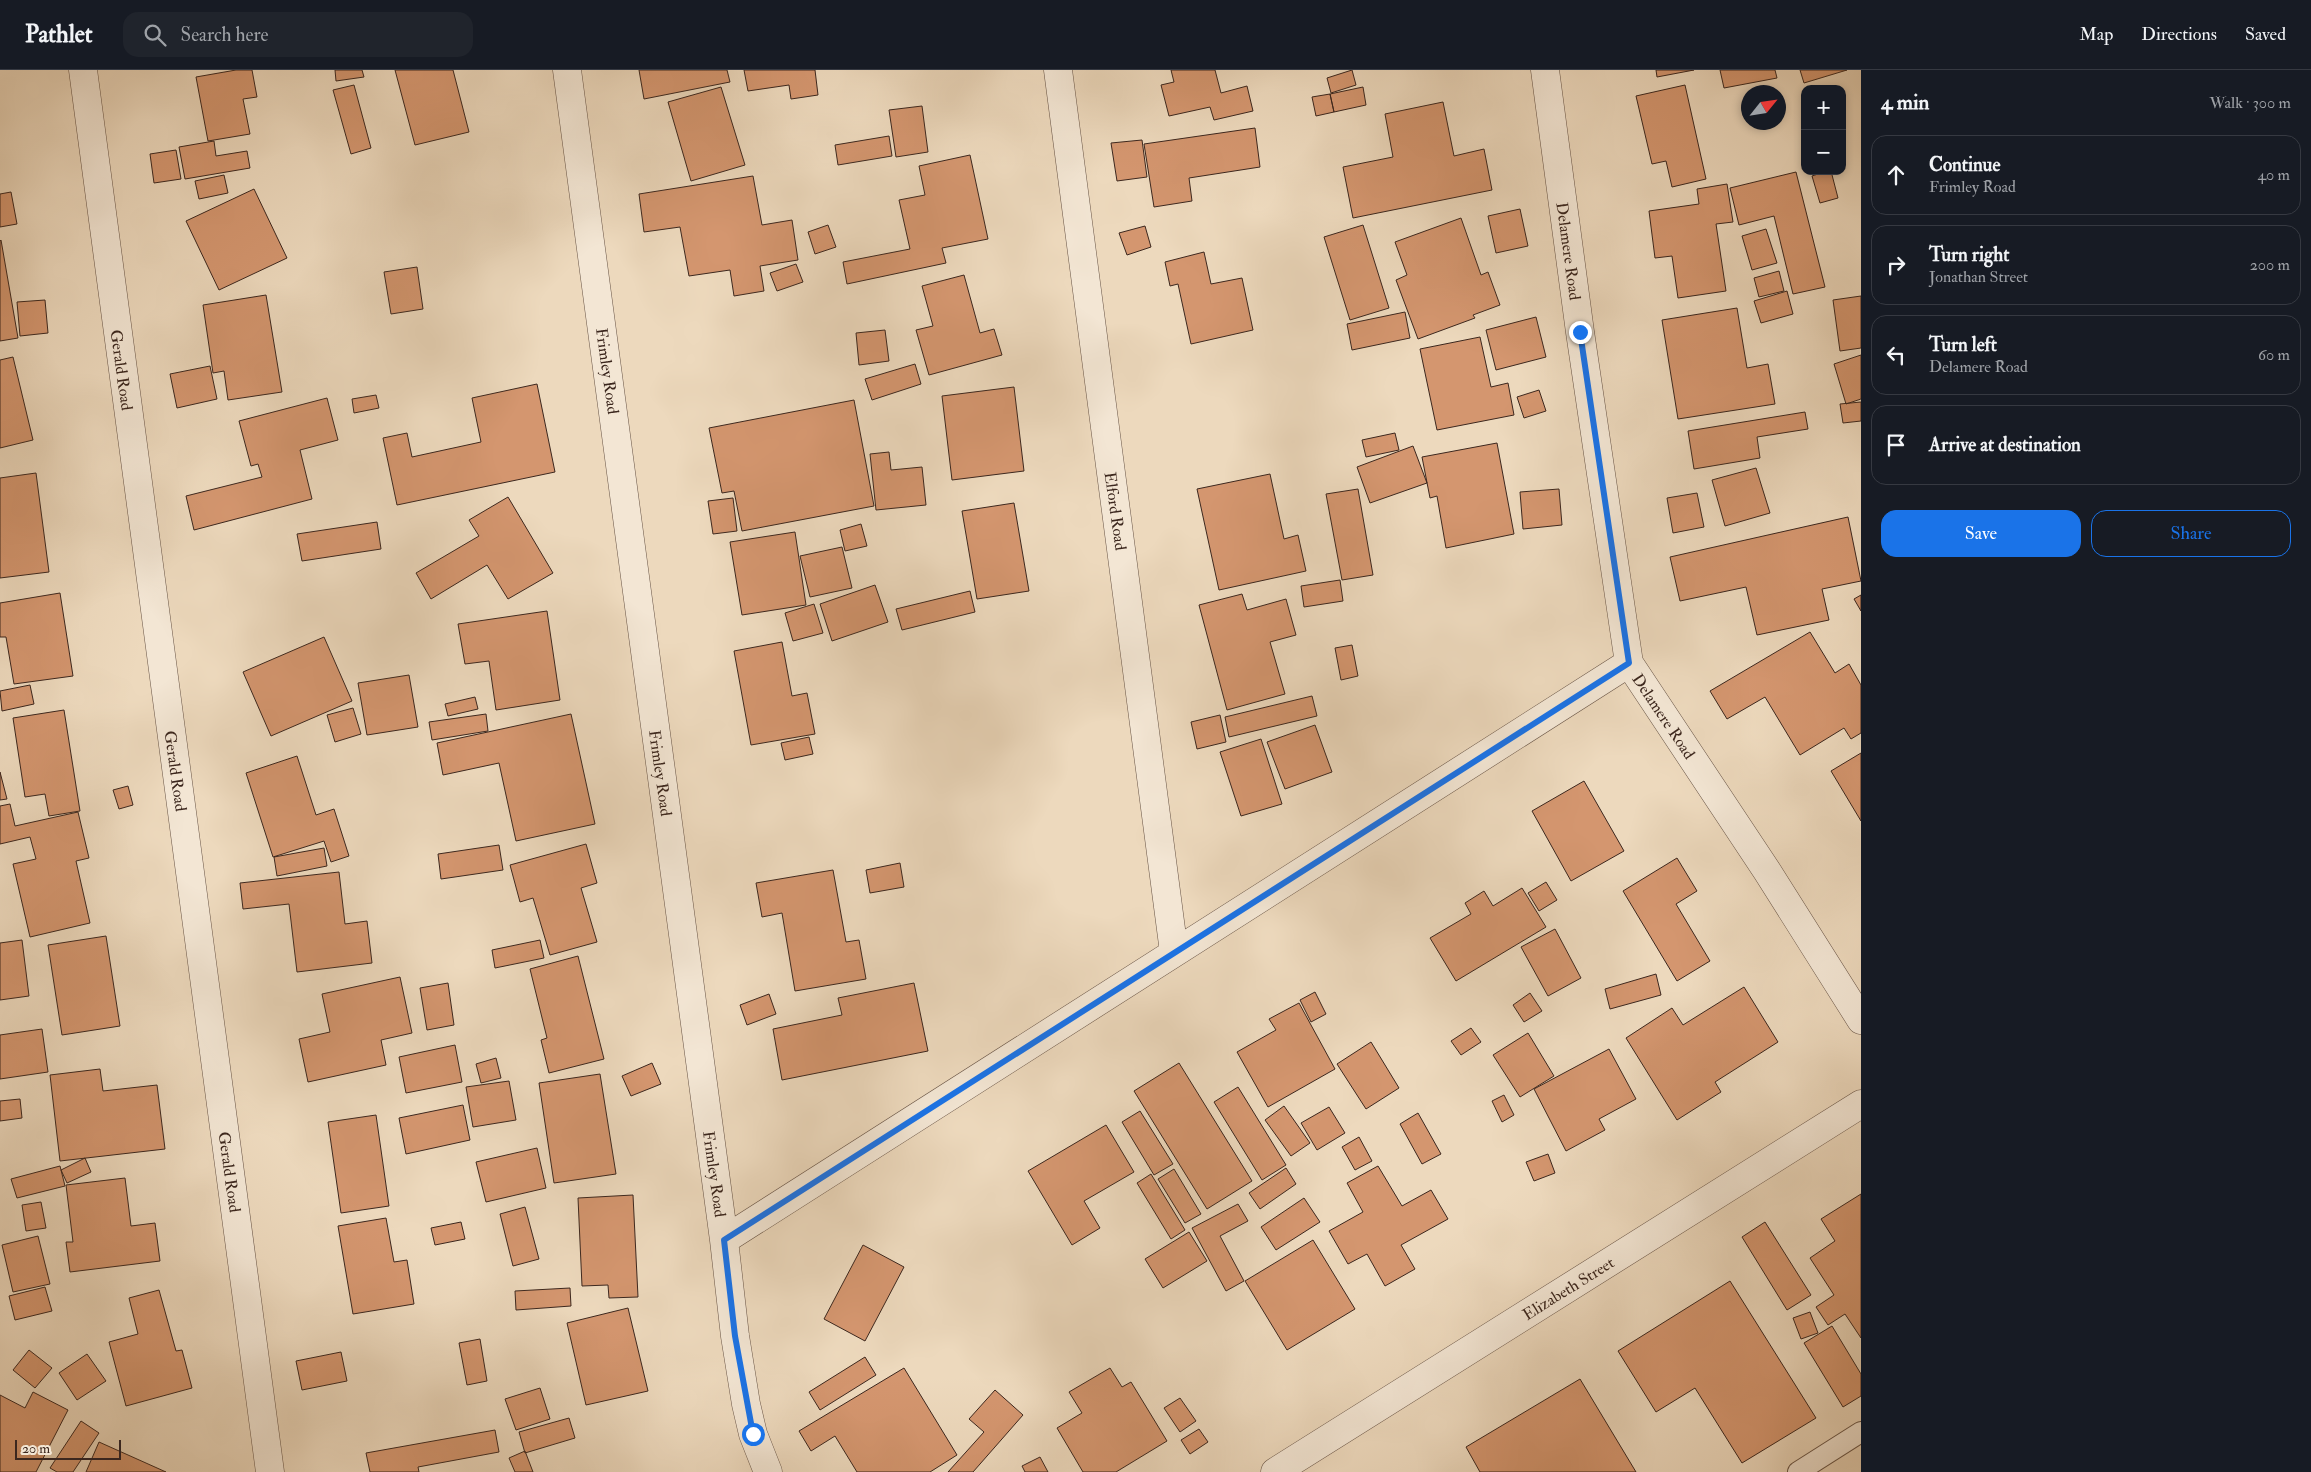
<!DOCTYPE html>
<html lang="en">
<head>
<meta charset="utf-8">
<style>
	body { margin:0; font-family:"IM FELL Double Pica",serif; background:#20242c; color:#f1f3f6 }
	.controls { position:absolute; right:15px; top:15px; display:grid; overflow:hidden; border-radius:10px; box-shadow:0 2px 8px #0003 }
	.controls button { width:45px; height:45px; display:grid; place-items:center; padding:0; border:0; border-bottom:1px solid #363941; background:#171b24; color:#f1f3f6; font:25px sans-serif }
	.compass { position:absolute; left:1741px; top:15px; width:45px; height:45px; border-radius:50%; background:#171b24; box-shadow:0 2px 8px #0003; rotate:60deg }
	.scale { position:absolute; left:15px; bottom:12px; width:106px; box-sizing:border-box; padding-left:5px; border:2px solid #3c271e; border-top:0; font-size:14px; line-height:18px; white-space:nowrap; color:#3c271e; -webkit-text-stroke:4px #f3e6d4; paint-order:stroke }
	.stop { position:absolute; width:15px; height:15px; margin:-11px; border:4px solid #1a73e8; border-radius:50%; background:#fff }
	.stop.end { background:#1a73e8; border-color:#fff; box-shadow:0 1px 5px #0008 }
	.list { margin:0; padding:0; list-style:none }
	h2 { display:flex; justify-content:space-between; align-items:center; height:65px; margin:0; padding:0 20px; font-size:21px }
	h2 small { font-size:16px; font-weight:400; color:#9ea1a6 }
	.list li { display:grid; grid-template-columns:32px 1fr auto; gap:15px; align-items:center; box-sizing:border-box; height:80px; margin:0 10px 10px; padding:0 10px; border:1px solid #363941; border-radius:15px }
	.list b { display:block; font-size:19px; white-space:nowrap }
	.list p { margin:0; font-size:16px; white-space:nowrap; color:#9ea1a6 }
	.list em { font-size:16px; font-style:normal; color:#9ea1a6 }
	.actions { display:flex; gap:10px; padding:15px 20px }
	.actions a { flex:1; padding:11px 0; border:1px solid #1a73e8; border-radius:15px; text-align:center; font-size:18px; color:#1a73e8 }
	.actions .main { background:#1a73e8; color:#fff }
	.icon { flex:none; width:28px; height:28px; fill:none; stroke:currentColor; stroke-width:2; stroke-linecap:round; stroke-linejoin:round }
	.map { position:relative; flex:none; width:1861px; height:1402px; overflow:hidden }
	header { display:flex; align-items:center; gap:30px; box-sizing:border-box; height:70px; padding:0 25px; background:#171b24; border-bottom:1px solid #363941 }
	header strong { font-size:24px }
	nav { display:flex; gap:28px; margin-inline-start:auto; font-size:18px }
	.search { width:350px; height:45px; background:#20242c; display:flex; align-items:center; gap:12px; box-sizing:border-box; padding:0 18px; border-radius:15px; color:#9ea1a6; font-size:19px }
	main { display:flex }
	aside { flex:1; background:#171b24 }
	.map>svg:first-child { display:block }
</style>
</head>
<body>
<header>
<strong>Pathlet</strong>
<div class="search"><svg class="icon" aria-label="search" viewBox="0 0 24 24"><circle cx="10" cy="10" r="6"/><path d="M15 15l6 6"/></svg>Search here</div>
<nav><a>Map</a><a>Directions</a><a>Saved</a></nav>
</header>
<main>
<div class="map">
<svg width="1861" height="1402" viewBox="0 0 1861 1402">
	<rect width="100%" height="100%" fill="#edd9bd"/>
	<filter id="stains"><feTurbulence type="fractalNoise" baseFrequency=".004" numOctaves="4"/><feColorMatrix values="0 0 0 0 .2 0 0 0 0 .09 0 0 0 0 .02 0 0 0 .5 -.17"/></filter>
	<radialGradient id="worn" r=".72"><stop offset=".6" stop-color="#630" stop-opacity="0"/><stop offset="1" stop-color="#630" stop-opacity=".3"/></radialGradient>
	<path fill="#d4966f" stroke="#3c271e" d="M236 0H252L257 27 243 29 250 64 208 71 196 7Z
		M335 0H362L364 7 336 11Z
		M395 0H453L469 62 415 75Z
		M639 0H727L730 12 644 29Z
		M744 0H815L818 25 791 29 789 15 748 21Z
		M1171 0H1215L1221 23 1247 16 1253 41 1214 50 1210 37 1169 46 1161 15 1174 12Z
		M1352 0 1356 15 1331 23 1327 8Z
		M1656 0H1694L1657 7Z
		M1720 0H1775L1777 8 1724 18Z
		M1800 0H1847L1804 13Z
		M354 15 371 78 351 84 333 20Z
		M1685 15 1706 109 1672 117 1666 91 1652 94 1636 26Z
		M721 17 745 95 691 111 668 32Z
		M1363 17 1366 35 1334 42 1330 24Z
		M1330 24 1334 42 1316 46 1312 27Z
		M1443 32 1454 86 1484 79 1492 120 1353 148 1343 97 1393 87 1385 44Z
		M922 36 928 82 896 87 889 40Z
		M1255 58 1260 97 1189 108 1192 131 1154 137 1144 74Z
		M889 66 892 86 838 95 835 75Z
		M1142 70 1147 107 1117 111 1111 73Z
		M214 71 216 86 247 81 250 98 185 109 179 77Z
		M176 80 181 109 154 113 150 84Z
		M970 85 988 169 942 178 946 193 847 214 843 192 910 179 899 130 925 125 919 96Z
		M1827 101H1831L1838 128 1820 133 1812 106Z
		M1796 102 1825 217 1793 224 1774 146 1739 155 1730 118Z
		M224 105 228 123 199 129 195 111Z
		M753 106 762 155 792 150 798 190 760 196 764 221 734 226 730 200 689 206 680 157 644 162 639 124Z
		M1727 114 1733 152 1716 154 1726 221 1678 228 1672 186 1655 188 1649 141 1699 134 1697 119Z
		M254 119 287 188 219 220 186 151Z
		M11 122 17 154 0 157V124Z
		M1520 139 1528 176 1496 183 1488 146Z
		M1461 148 1481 205 1488 202 1500 235 1473 245 1475 248 1418 269 1396 210 1407 205 1395 172Z
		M828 155 836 177 815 184 808 162Z
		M1363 155 1389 238 1350 250 1324 167Z
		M1145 156 1151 177 1127 185 1119 163Z
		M1766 159 1777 193 1752 200 1742 166Z
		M1 170 18 268 0 271V171Z
		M1204 182 1211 214 1242 208 1253 260 1191 274 1178 214 1170 216 1165 192Z
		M796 194 803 212 777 221 770 203Z
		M417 197 423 239 391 244 384 202Z
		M1779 201 1784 221 1759 227 1754 208Z
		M964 205 980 263 994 259 1002 285 929 305 916 260 933 256 922 216Z
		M1787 221 1793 244 1761 253 1754 231Z
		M266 225 282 322 228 330 224 301 213 303 203 235Z
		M1861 226V278L1840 281 1833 230Z
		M45 230 48 263 20 266 17 232Z
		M1737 238 1747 298 1768 294 1775 334 1678 349 1662 250Z
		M1405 242 1410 268 1352 280 1347 254Z
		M1536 247 1546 287 1496 300 1486 260Z
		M885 260 889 291 859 295 856 263Z
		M1480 267 1491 317 1508 313 1514 345 1437 360 1420 279Z
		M1861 285V329L1846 334 1834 294Z
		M13 287 33 370 0 378V290Z
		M915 294 921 314 872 330 865 309Z
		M210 296 217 329 177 338 170 304Z
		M537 314 555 402 397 435 383 368 407 363 412 387 481 372 472 328Z
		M1014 317 1024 401 952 410 942 326Z
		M1539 320 1546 341 1524 348 1517 327Z
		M376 325 379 338 354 343 352 329Z
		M327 328 338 370 300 380 312 429 194 460 186 426 262 407 258 394 251 396 239 351Z
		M854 330 874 436 742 461 734 421 722 423 709 358Z
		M1861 332V351L1843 353 1840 334Z
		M1805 342 1808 359 1757 367 1760 388 1694 399 1688 361Z
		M1395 363 1399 380 1366 387 1362 370Z
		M1497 373 1514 464 1446 478 1437 426 1430 428 1422 387Z
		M1413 376 1427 413 1370 433 1357 397Z
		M889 382 891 400 922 397 926 435 876 440 870 384Z
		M1756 398 1770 443 1725 456 1712 410Z
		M36 403 49 502 0 508V408Z
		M1270 404 1284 469 1298 465 1306 501 1219 520 1197 419Z
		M1358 419 1373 505 1342 510 1326 424Z
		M1559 419 1562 455 1523 459 1520 422Z
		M1697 423 1704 457 1673 463 1667 428Z
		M508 427 553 503 508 529 487 495 431 529 416 503 479 466 469 450Z
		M733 428 737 461 713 464 708 431Z
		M1014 433 1029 521 977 529 962 441Z
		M1848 447 1861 511 1822 519 1829 550 1757 565 1746 517 1680 531 1670 487Z
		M377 452 381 479 302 491 297 464Z
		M861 454 867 476 845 481 840 460Z
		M795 462 806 535 742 545 730 472Z
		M842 477 852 518 810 527 800 486Z
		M1340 510 1343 531 1304 537 1301 516Z
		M875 515 888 552 832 571 820 534Z
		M970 521 975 542 902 560 896 539Z
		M60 523 73 606 14 614 6 567H0V533Z
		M1242 524 1247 540 1286 529 1296 565 1270 572 1285 624 1227 640 1199 535Z
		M1861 525V541L1854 529Z
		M814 534 823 563 793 571 785 543Z
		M547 541 560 630 496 640 489 591 465 594 458 554Z
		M1810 562 1835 603 1849 594 1861 615V663L1851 669 1844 658 1800 685 1765 627 1727 649 1710 621Z
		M324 567 352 631 271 666 243 602Z
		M782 572 792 626 807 623 815 664 751 675 734 581Z
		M1352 575 1358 606 1341 610 1335 578Z
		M409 605 418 657 367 665 358 613Z
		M30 615 34 634 2 641 0 621Z
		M1312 626 1317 646 1229 667 1225 647Z
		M475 627 478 639 448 646 445 634Z
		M353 638 361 664 335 672 327 645Z
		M64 640 80 741 49 746 45 724 25 727 13 648Z
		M486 644 488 661 432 670 429 652Z
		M571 644 595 754 516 771 499 693 443 705 437 673Z
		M1220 645 1226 672 1197 679 1191 652Z
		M1315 655 1332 702 1285 719 1267 672Z
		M809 667 813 684 785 690 781 673Z
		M1261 669 1282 734 1241 746 1220 682Z
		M1861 683V751L1831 701Z
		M297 686 316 745 334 739 349 786 331 792 324 771 273 787 246 703Z
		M0 702 7 729 0 730Z
		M1584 711 1624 781 1571 811 1532 741Z
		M128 716 133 735 119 739 113 720Z
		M10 734 15 756 78 742 89 788 76 791 90 853 30 867 13 794 36 789 30 767 0 774V736Z
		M586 774 597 813 581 818 597 872 550 885 533 828 520 832 510 795Z
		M499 775 503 800 441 809 438 784Z
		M324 778 327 796 277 806 274 787Z
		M1677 788 1697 821 1676 834 1710 891 1677 911 1623 821Z
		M900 793 904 817 870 823 866 800Z
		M833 800 846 872 859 870 866 909 795 921 782 843 762 847 756 813Z
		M339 802 345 854 367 851 372 893 297 902 289 834 243 839 240 813Z
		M1546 812 1557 830 1539 841 1528 823Z
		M1522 818 1546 857 1456 911 1430 868 1471 844 1465 833 1484 821 1493 836Z
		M1555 859 1581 908 1548 926 1521 877Z
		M106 866 120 956 62 965 48 875Z
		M22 870 29 926 0 930V873Z
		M540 870 544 888 495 898 492 880Z
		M578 886 604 989 549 1003 541 970 547 968 530 899Z
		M1656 904 1661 925 1610 939 1605 919Z
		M400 907 412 963 381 970 386 995 308 1012 299 969 330 962 322 924Z
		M448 913 454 955 427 960 420 918Z
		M914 913 928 981 782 1010 773 959 842 945 838 928Z
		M1744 917 1778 972 1715 1012 1721 1022 1677 1050 1626 968 1672 938 1683 955Z
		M1315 922 1326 944 1311 952 1300 930Z
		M1530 923 1542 941 1524 952 1513 935Z
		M769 924 776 944 747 955 740 935Z
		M1299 933 1335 999 1268 1037 1237 982 1276 960 1269 949Z
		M1471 958 1481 972 1461 985 1451 971Z
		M42 959 48 1002 0 1009V965Z
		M1528 963 1554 1006 1520 1027 1493 985Z
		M1371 972 1399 1018 1366 1039 1337 994Z
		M455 975 462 1012 406 1023 399 987Z
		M1609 979 1636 1029 1599 1049 1605 1060 1566 1081 1534 1019Z
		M496 988 501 1008 481 1013 476 994Z
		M652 993 661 1014 631 1026 622 1006Z
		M1179 993 1252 1111 1207 1139 1134 1021Z
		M100 999 103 1021 157 1015 165 1079 60 1091 50 1005Z
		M600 1004 616 1104 554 1113 539 1013Z
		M509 1011 516 1050 473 1057 466 1017Z
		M1238 1017 1286 1095 1262 1110 1214 1032Z
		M1504 1025 1514 1045 1502 1052 1492 1031Z
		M20 1029 22 1048 0 1051V1031Z
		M463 1035 470 1070 406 1084 399 1048Z
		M1284 1036 1310 1073 1291 1086 1265 1050Z
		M1329 1037 1345 1063 1317 1080 1301 1053Z
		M1140 1041 1173 1094 1154 1105 1122 1052Z
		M1418 1043 1441 1084 1422 1094 1400 1054Z
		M376 1045 389 1136 341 1143 328 1052Z
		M1106 1055 1134 1102 1084 1131 1100 1158 1072 1175 1028 1101Z
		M1359 1067 1372 1091 1355 1100 1342 1077Z
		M537 1078 546 1118 486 1132 476 1092Z
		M1548 1084 1555 1103 1534 1111 1526 1092Z
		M85 1088 91 1102 67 1113 61 1100Z
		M60 1096 65 1116 17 1128 11 1109Z
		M1378 1096 1402 1136 1431 1120 1448 1149 1401 1175 1415 1199 1385 1216 1367 1184 1348 1194 1329 1161 1363 1142 1347 1113Z
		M1286 1098 1296 1114 1260 1139 1249 1123Z
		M1174 1099 1201 1144 1185 1153 1158 1109Z
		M1151 1104 1185 1160 1171 1169 1137 1113Z
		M125 1108 131 1156 155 1153 160 1191 70 1202 66 1172H73L66 1115Z
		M1861 1124V1268L1845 1244 1828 1255 1816 1237 1834 1225 1810 1188 1835 1171 1821 1149Z
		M633 1125 638 1227 609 1228 608 1215 582 1216 578 1128Z
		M1304 1128 1320 1152 1276 1180 1261 1157Z
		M41 1132 46 1158 26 1161 22 1135Z
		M1238 1134 1248 1151 1220 1166 1244 1211 1226 1221 1192 1158Z
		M525 1137 539 1189 513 1196 500 1144Z
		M386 1148 394 1192 407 1190 414 1234 353 1244 338 1156Z
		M461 1152 465 1169 435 1175 431 1158Z
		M1765 1152 1811 1225 1787 1240 1742 1167Z
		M1189 1162 1207 1191 1163 1218 1145 1189Z
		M38 1166 50 1214 13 1222 2 1175Z
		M1313 1170 1355 1239 1287 1280 1245 1211Z
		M863 1175 904 1197 865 1271 824 1249Z
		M1730 1211 1816 1348 1742 1393 1695 1318 1656 1342 1618 1281Z
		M45 1217 52 1241 15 1250 9 1226Z
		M570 1218 571 1236 516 1240 515 1221Z
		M159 1220 176 1281 182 1280 192 1318 126 1336 109 1272 138 1264 129 1228Z
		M628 1238 648 1321 586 1335 567 1253Z
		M1810 1242 1818 1263 1801 1269 1793 1248Z
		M1832 1256 1861 1304V1326L1843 1337 1804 1273Z
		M480 1269 487 1311 467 1315 459 1273Z
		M29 1280 52 1298 35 1318 13 1300Z
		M341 1282 347 1311 302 1320 296 1291Z
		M87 1284 106 1311 77 1330 59 1303Z
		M865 1287 876 1305 820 1340 809 1322Z
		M904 1298 957 1385 930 1402H857L835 1366 811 1381 799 1361Z
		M1110 1298 1122 1317 1131 1312 1167 1371 1116 1402H1083L1057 1358 1082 1343 1069 1322Z
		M1580 1309 1636 1402H1480L1466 1377Z
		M540 1318 550 1349 516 1360 505 1329Z
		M995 1320 1023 1345 973 1402H948L984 1362 969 1349Z
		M33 1322 68 1340 36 1402H0V1325L25 1338Z
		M1180 1328 1196 1351 1180 1362 1164 1338Z
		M569 1348 575 1368 525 1383 519 1362Z
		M81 1351 99 1363 73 1402H57L50 1398Z
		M1199 1359 1208 1372 1190 1384 1181 1370Z
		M495 1360 499 1382 418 1397 419 1402H370L366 1383Z
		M99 1372 166 1402H86Z
		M525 1381 533 1402H515L509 1388Z
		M1040 1387 1048 1402H1025L1022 1396Z"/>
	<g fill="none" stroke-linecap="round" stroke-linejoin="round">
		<g stroke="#685446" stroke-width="22">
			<path id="service" d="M1798 1402 1861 1362"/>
		</g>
		<g stroke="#685446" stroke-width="29">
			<path id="minor" d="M83 0 270 1402
				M567 0 724 1170 735 1266 746 1334 753 1364 768 1402
				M1058 0 1174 882
				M1545 0 1580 262 1629 593 1767 801 1861 950
				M724 1170 1629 593
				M1275 1402 1861 1034"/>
		</g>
		<use href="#service" stroke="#f3e6d4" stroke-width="20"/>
		<use href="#minor" stroke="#f3e6d4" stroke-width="28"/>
	</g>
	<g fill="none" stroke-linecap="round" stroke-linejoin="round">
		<path stroke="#1a73e8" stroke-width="6" d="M753 1364 735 1266 724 1170 1629 593 1580 262"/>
	</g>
	<g text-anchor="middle" stroke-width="4" stroke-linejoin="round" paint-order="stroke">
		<g font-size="16" fill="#3c271e" stroke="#f3e6d4">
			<text transform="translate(1569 181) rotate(82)" y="6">Delamere Road</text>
			<text transform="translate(122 300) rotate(82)" y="6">Gerald Road</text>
			<text transform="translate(608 301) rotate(82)" y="6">Frimley Road</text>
			<text transform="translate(1116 441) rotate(82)" y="6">Elford Road</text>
			<text transform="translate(1664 646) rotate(56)" y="6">Delamere Road</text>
			<text transform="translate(176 701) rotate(82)" y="6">Gerald Road</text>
			<text transform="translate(661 703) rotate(82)" y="6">Frimley Road</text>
			<text transform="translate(230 1102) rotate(82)" y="6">Gerald Road</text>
			<text transform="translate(715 1104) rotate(82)" y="6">Frimley Road</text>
			<text transform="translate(1568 1218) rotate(-32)" y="6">Elizabeth Street</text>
		</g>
	</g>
	<rect width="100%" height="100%" filter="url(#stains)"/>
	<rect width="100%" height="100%" fill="url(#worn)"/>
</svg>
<div class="controls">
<button>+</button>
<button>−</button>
</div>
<svg class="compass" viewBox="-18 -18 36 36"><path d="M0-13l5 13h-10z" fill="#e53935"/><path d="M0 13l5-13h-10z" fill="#9ea1a6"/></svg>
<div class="scale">20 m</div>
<div class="stop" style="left:753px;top:1364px"></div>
<div class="stop end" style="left:1580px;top:262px"></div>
</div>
<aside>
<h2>4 min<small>Walk · 300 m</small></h2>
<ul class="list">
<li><svg class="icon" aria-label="ahead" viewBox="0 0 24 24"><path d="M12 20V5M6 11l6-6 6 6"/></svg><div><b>Continue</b><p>Frimley Road</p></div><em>40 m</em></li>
<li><svg class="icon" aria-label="right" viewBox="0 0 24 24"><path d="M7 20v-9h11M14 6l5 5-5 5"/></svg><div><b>Turn right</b><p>Jonathan Street</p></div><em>200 m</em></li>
<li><svg class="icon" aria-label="left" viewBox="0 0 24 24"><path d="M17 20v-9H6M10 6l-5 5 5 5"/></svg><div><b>Turn left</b><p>Delamere Road</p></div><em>60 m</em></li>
<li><svg class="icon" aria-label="arrive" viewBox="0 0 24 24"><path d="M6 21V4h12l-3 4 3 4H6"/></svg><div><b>Arrive at destination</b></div></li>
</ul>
<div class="actions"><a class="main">Save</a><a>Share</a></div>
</aside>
</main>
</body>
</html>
